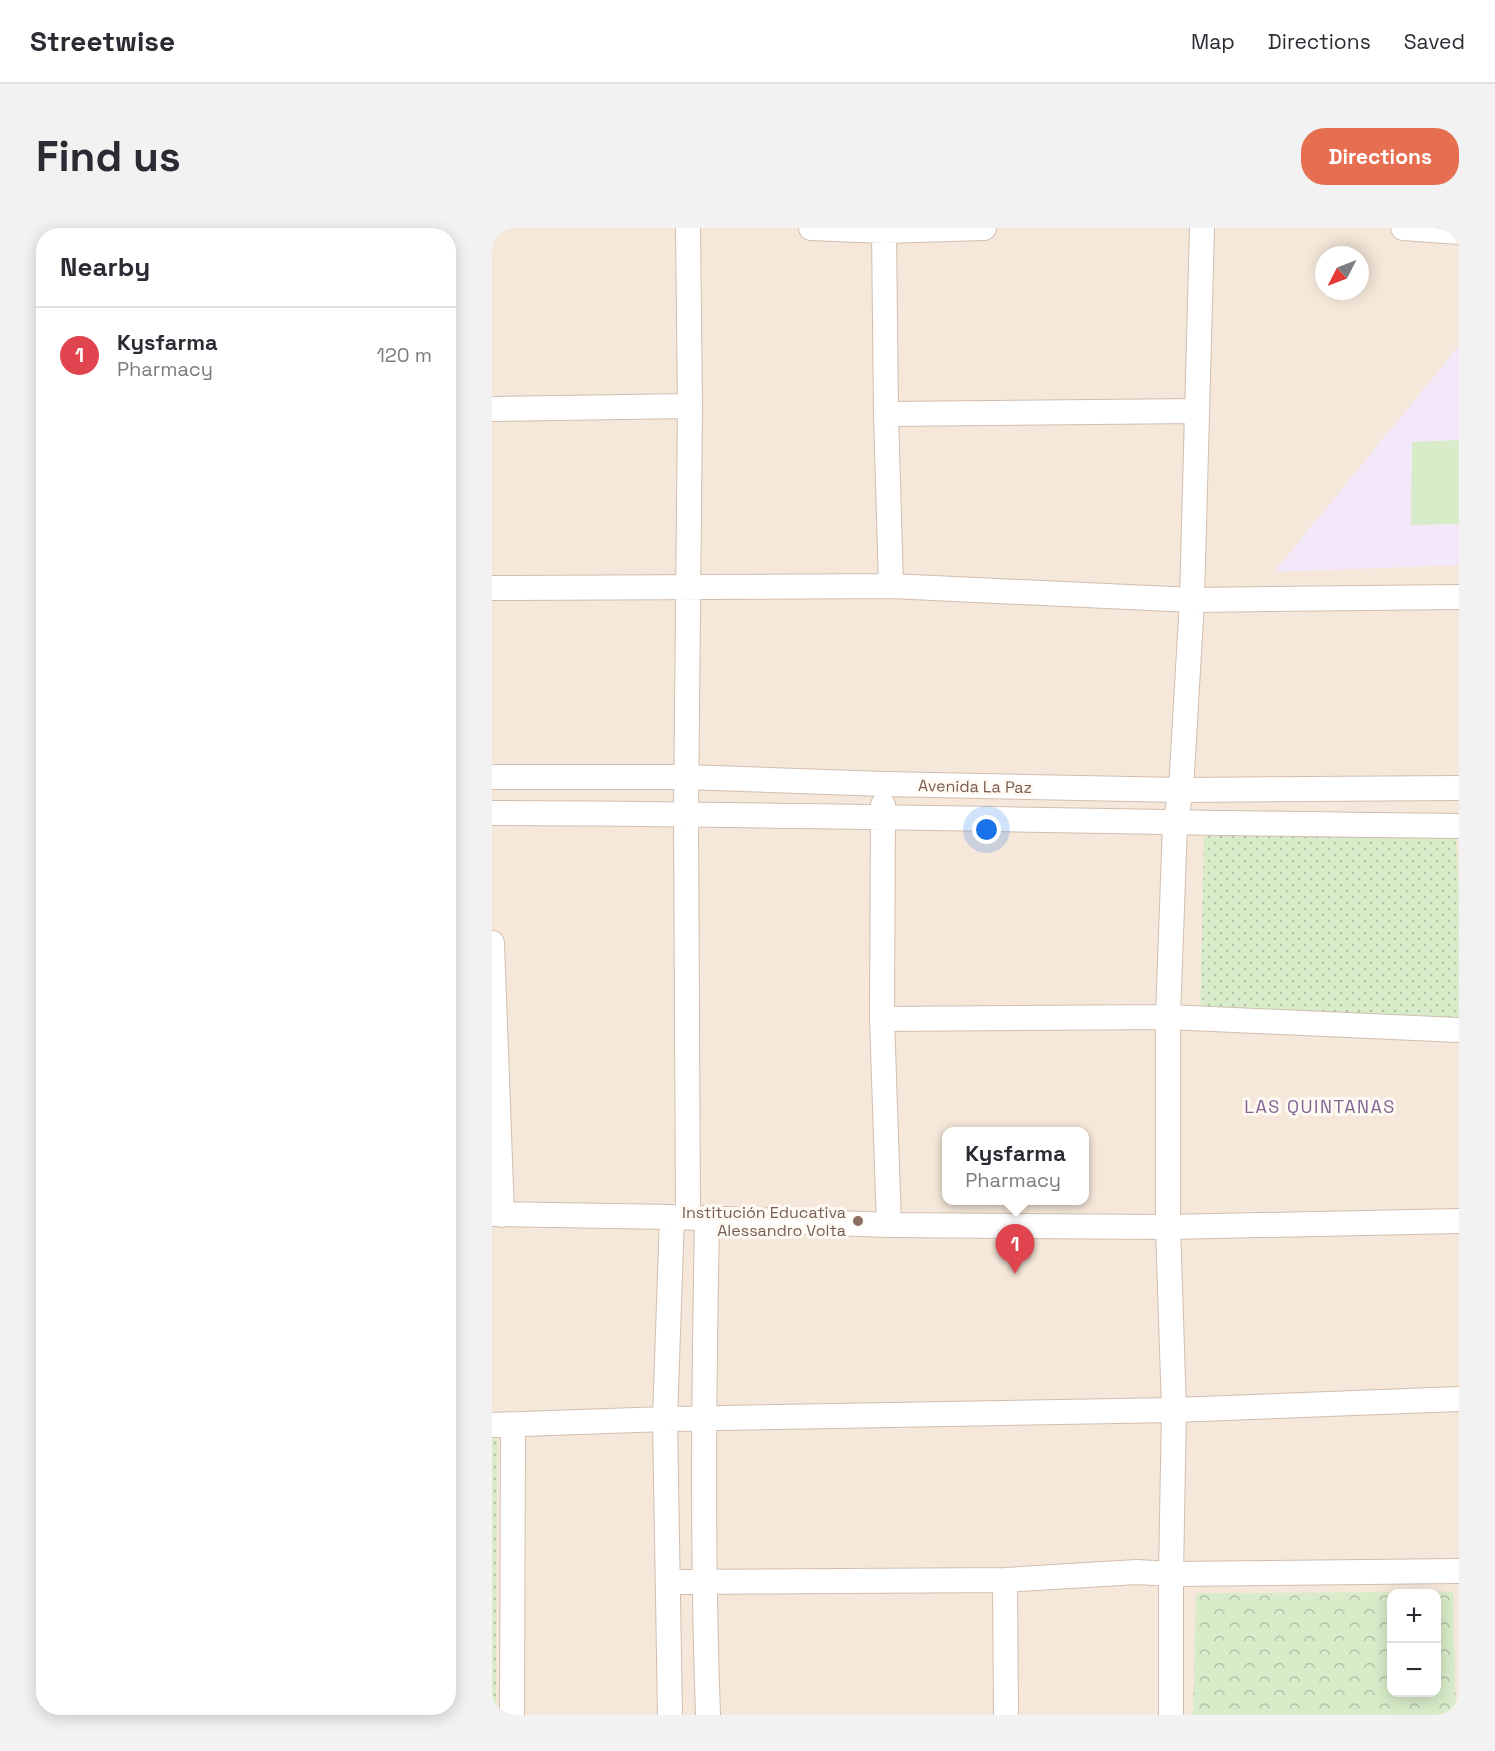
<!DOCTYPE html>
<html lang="en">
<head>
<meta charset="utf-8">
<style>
	body { margin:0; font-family:"Space Grotesk",sans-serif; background:#f2f2f3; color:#2b2b33 }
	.controls { position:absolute; right:18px; bottom:18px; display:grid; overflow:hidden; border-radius:12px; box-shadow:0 3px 15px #0003 }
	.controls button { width:54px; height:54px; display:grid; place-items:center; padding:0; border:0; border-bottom:2px solid #e1e1e2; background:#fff; color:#2b2b33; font:30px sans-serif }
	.compass { position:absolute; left:823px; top:18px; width:54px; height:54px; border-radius:50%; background:#fff; box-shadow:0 3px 15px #0003; rotate:228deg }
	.you { position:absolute; left:495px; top:602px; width:21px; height:21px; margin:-15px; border:4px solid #fff; border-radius:50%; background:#1a73e8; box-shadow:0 0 0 9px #1a73e833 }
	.badge { display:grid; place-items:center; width:39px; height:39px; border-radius:50%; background:#e76f51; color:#fff; font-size:20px; font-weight:700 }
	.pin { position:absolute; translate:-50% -50px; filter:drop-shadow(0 2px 3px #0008) }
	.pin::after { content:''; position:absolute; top:32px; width:21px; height:18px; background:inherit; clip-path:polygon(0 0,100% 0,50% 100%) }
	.popup { position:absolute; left:450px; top:899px; width:147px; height:78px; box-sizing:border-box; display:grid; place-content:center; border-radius:12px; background:#fff; filter:drop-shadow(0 2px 4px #0005); font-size:20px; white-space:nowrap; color:#7c7c81 }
	.popup b { font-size:22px; color:#2b2b33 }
	.popup::after { content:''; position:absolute; left:50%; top:100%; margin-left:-12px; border:12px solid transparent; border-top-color:#fff }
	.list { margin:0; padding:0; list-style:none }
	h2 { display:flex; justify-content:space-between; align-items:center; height:78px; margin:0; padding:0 24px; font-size:26px }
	h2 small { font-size:20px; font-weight:400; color:#7c7c81 }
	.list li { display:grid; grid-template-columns:39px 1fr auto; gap:18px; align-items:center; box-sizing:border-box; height:96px; padding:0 24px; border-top:2px solid #e1e1e2 }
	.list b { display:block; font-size:22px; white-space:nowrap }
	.list p { margin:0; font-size:20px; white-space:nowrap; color:#7c7c81 }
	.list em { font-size:20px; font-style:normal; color:#7c7c81 }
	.map { position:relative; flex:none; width:967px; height:1487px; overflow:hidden; border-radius:24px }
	header { display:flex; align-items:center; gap:36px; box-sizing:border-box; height:84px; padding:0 30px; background:#fff; border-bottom:2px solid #e1e1e2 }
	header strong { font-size:28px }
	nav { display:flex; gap:33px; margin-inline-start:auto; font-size:21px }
	.intro { display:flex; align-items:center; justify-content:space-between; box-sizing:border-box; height:144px; padding:0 36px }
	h1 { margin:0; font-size:42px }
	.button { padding:15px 27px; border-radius:24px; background:#e76f51; color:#fff; font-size:21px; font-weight:700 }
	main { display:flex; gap:36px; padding:0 36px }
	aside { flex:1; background:#fff; border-radius:24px; box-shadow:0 3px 15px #0003 }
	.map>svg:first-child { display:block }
</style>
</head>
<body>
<header>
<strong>Streetwise</strong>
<nav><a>Map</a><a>Directions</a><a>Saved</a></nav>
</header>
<div class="intro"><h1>Find us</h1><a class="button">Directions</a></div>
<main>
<aside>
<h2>Nearby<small></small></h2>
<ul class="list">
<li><span class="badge" style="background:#e0444e">1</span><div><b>Kysfarma</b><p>Pharmacy</p></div><em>120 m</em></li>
</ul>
</aside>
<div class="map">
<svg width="967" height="1487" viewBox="0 0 967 1487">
	<defs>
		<pattern id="grass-dots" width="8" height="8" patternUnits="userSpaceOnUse" patternTransform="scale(1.5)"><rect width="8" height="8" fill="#d8ecc9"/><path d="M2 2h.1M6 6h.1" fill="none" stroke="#b4c2a5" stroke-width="1.8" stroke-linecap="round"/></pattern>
		<pattern id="park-crowns" width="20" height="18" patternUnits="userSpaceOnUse" patternTransform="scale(1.5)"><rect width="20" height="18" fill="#d8ecc9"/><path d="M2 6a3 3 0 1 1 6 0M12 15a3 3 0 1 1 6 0" fill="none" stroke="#b4c2a5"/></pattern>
	</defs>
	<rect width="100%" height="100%" fill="#fdf6ec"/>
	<path fill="#f5e8da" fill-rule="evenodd" d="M0 0H967V1487H0ZM832 27H868V63H832ZM454 904H592V972H454ZM900 1366H944V1464H900Z"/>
	<path fill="#f3e8fa" d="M967 118V337L782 344Z"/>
	<path fill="url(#grass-dots)" d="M712 608H964L967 666V791L708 790Z
		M0 1211H5L4 1487H0Z"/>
	<path fill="url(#park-crowns)" fill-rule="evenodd" d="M961 1364 964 1487H701L704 1365ZM900 1366H944V1464H900Z"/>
	<path fill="#d8ecc9" d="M967 212V296L919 297 920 214Z"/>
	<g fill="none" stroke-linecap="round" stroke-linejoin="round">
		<g stroke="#d1beb0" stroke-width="26">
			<path id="minor" d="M319 0 392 3 492 0
				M392 0 394 186 399 358
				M911 0 967 4
				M0 181 198 178
				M394 186 705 183
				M0 360 399 358 700 372 967 369
				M0 549H194L392 556 689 562 967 560
				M391 577 390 791 397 997
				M0 585C322 586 645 595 967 598
				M0 715 10 987
				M390 791 676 789 967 802
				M0 986 180 989 397 997 676 999 967 993
				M196 989 194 586 198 178 196 0
				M215 990C212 1156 210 1321 216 1487
				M0 1197 173 1191 682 1182 967 1171
				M513 1352 514 1487
				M177 1354 513 1352 645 1344 679 1346 967 1343
				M20 1487 21 1197
				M178 1487 173 1191 180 989
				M679 1487V1346L682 1182 676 999V789L683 596 689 562 700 372 710 0"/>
		</g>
		<use href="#minor" stroke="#fff" stroke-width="24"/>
	</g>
	<circle fill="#8d6e63" stroke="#fffaf3" stroke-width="2" cx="366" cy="993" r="6"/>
	<g text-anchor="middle" stroke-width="6" stroke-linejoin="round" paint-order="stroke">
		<g font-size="16" fill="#7a5c4d" stroke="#fffaf3">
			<text transform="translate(483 558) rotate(1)" y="6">Avenida La Paz</text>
		</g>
		<g font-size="16" fill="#785e54" stroke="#fffaf3" text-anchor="end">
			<text x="354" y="990">Institución Educativa<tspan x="354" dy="18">Alessandro Volta</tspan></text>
		</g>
		<g font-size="18" letter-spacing="1.5" fill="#846695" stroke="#fffaf3">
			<text x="828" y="885">LAS QUINTANAS</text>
		</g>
	</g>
</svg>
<div class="controls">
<button>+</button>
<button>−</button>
</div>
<svg class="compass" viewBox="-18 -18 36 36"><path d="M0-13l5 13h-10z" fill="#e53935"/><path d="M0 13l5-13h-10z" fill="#7c7c81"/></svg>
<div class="you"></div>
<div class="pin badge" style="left:523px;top:1046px;background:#e0444e">1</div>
<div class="popup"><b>Kysfarma</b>Pharmacy</div>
</div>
</main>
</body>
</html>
